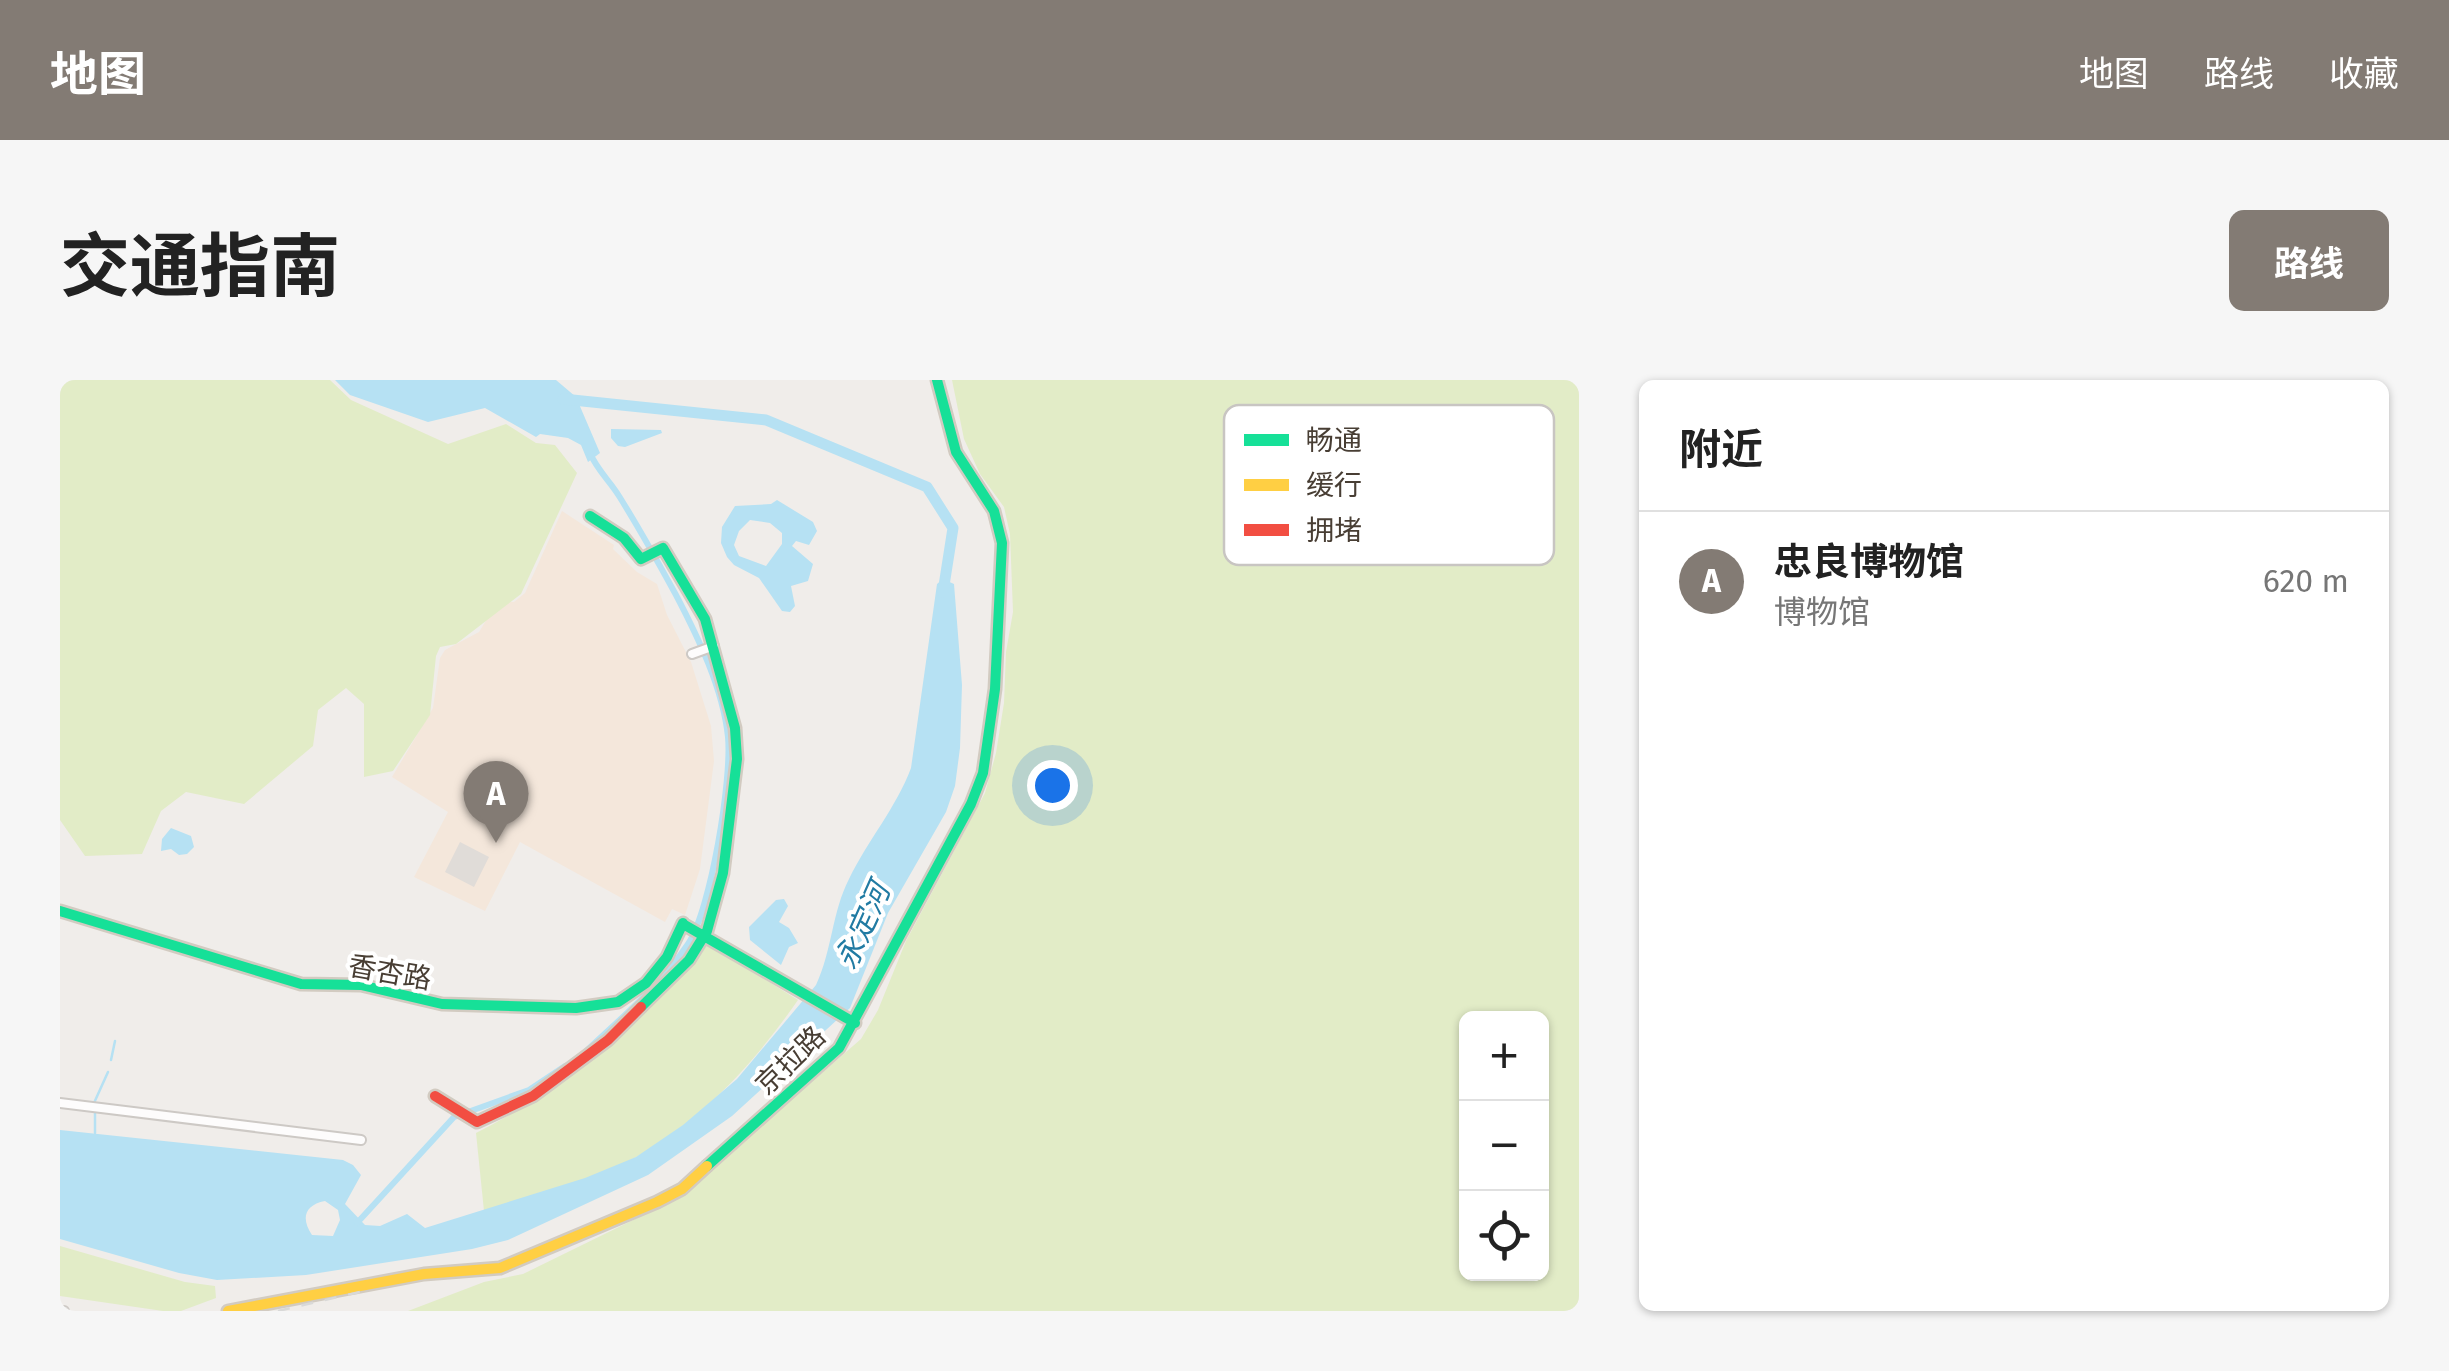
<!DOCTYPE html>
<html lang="zh">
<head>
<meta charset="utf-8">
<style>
	body { margin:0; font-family:"Fira Sans","Noto Sans SC",sans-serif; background:#f6f6f6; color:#222 }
	.controls { position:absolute; right:30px; bottom:30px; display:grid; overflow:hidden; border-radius:15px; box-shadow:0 2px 8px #0004 }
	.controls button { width:90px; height:90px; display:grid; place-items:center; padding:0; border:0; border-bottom:2px solid #e0e0e0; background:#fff; color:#222; font:50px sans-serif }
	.you { position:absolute; left:992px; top:405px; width:35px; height:35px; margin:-25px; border:8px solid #fff; border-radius:50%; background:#1a73e8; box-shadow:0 0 0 15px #1a73e833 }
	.badge { display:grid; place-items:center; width:65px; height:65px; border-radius:50%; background:#837b74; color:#fff; font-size:32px; font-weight:700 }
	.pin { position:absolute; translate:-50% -82px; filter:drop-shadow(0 2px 5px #0008) }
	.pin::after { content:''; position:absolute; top:52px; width:35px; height:30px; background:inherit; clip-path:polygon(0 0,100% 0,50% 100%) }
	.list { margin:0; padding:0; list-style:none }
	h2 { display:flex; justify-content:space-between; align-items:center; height:130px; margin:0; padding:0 40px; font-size:42px }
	h2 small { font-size:32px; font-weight:400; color:#767676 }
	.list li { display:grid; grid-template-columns:65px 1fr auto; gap:30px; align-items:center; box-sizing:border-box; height:140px; padding:0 40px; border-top:2px solid #e0e0e0 }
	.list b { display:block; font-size:38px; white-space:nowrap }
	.list p { margin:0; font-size:32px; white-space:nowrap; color:#767676 }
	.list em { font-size:32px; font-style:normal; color:#767676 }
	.icon { flex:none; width:55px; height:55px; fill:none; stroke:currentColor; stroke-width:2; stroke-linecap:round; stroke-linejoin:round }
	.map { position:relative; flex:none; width:1519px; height:931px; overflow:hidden; border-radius:15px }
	header { display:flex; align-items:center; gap:60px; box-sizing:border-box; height:140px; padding:0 50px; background:#837b74; color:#fff }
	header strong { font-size:48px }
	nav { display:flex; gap:55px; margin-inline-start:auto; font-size:35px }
	.intro { display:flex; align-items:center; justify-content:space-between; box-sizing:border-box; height:240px; padding:0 60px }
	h1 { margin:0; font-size:70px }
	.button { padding:25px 45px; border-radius:15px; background:#837b74; color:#fff; font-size:35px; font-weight:700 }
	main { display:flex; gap:60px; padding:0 60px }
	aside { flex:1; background:#fff; border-radius:15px; box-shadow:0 2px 8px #0004 }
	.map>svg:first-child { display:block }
</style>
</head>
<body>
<header>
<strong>地图</strong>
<nav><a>地图</a><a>路线</a><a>收藏</a></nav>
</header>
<div class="intro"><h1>交通指南</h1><a class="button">路线</a></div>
<main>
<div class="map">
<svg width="1519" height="931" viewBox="0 0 1519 931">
	<rect width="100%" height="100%" fill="#f0edea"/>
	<path fill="#f4e7db" d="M502 131 554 165 553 169 577 192 597 204 607 235 631 282 651 346 654 381 640 489 625 535 612 529 605 542 460 462 425 531 354 497 388 432 332 397 373 328 380 278 385 270 419 252 438 221 454 222 465 213Z"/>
	<path fill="#e0dcd8" d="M400 462 429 477 414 507 385 492Z"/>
	<path fill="#e2ecc7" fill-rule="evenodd" d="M0 0H270L291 20 388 64 446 44 476 63 495 65 517 93 461 214 396 264 380 267 376 276 370 335 333 391 304 397V324L286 308 258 330 253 366 184 424 126 412 101 431 82 474 25 476 0 440Z
		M892 0H1519V931H348L424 902 463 894 618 818 801 659 818 630 846 561 925 413 936 373 944 323 946 272 953 232 950 154 944 127 920 94 904 59ZM1406 638H1482V894H1406Z
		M648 564 738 620C695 682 645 737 578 776 532 802 474 815 424 831L416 753C506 709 580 636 648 564Z
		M0 866 125 902 155 906 156 918 121 931H103L0 916Z"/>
	<path fill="#b6e1f3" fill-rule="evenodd" d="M275 0H496L516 17 540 73 528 82 521 65 508 58 480 54 476 57 425 28 368 42 290 15Z
		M551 49 601 50 602 53 565 67 558 66 551 58Z
		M717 120 753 142 757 151 749 165 736 161 732 166 753 184 748 201 731 206 735 226 730 232 722 231 699 198 674 185 667 177 661 163 662 147 675 126 711 124ZM690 140 710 143 722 153V164L706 186 679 176 674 165 679 151Z
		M883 199 894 204 902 305 900 368 895 406 886 432 828 533 790 628 672 736 588 795 448 860 412 869 246 895 157 900 119 893 0 859V750L283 780 293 785 301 795 285 824 305 845 320 846 347 834 365 848 525 798 576 777 623 745 677 699 756 605C772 571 772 532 789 499 808 460 836 428 851 388L877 204ZM265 821 278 830 280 840 273 856 252 855C241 839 244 825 265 821Z
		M111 448 131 456 134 467 127 474 119 475 111 469 101 471 102 459Z
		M724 519 728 526 719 542 729 548 738 563 729 567 721 585 690 560 689 547 716 520Z"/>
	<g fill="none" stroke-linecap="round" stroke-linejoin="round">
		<path stroke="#b6e1f3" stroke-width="2.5" d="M51 680 55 661
			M34 723 48 692
			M35 731V753"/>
		<path stroke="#b6e1f3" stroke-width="6" d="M524 673C560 639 600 606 628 564 651 529 672 399 668 357 663 309 638 257 616 215 598 182 579 148 559 116 550 101 537 90 530 73
			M297 843 394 737 469 710 505 686"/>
		<path stroke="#b6e1f3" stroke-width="11" d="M503 19 706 40 867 107 893 148 883 212"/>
		<g stroke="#cdc9c5" stroke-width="12">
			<path id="street" d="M632 274 654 266
				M0 723 301 760
				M0 931H4"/>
		</g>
		<g stroke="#d2cbc1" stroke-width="15">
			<path id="fast" d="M530 136 564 158 581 179 603 168 645 239 675 348 677 379 663 493 647 551 629 580 581 627
				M0 531 241 604 301 605 382 624 516 628 558 622 586 603 607 577 623 543
				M623 544 795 643
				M647 786 779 668 911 424 923 393 935 309 942 163 934 131 896 72 877 0"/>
		</g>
		<g stroke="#d2cbc1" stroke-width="15">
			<path id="slow" d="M168 931 364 894 440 888 597 822 622 809 647 786"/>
		</g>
		<g stroke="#d2cbc1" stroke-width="15">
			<path id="jam" d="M375 716 417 742 473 716 548 660 581 627"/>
		</g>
		<use href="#street" stroke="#fdfcfc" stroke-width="8"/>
		<use href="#fast" stroke="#16e098" stroke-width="10"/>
		<use href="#slow" stroke="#ffcf43" stroke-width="10"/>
		<use href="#jam" stroke="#f24e42" stroke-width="10"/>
		<path stroke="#d9d9d8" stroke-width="2.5" stroke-dasharray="12 12" stroke-linecap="butt" d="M218 931 308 910"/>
	</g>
	<g text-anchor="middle" stroke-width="8" stroke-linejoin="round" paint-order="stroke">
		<g font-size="28" fill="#483e34" stroke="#fff">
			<text transform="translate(330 592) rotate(10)" y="10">香杏路</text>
			<text transform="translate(730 680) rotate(-44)" y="10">京拉路</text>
		</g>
		<g font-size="30" font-style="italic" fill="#217ba3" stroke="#fff">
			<text transform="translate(803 546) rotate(-66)" y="10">永定河</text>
		</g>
	</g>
	<rect x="1164" y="25" width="330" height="160" rx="15" fill="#fff" stroke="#c8c5c2" stroke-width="2.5"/>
	<rect x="1184" y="54" width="45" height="12" fill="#16e098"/>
	<rect x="1184" y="99" width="45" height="12" fill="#ffcf43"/>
	<rect x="1184" y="144" width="45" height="12" fill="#f24e42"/>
	<g font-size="28" fill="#483e34">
		<text x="1246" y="70">畅通</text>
		<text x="1246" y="115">缓行</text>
		<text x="1246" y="160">拥堵</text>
	</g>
</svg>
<div class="controls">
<button>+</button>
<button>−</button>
<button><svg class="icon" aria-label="locate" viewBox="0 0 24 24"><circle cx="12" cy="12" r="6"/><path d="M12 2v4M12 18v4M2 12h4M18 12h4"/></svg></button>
</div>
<div class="you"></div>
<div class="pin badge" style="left:436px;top:463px">A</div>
</div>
<aside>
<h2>附近<small></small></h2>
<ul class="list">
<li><span class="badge">A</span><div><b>忠良博物馆</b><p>博物馆</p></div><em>620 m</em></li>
</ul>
</aside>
</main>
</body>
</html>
